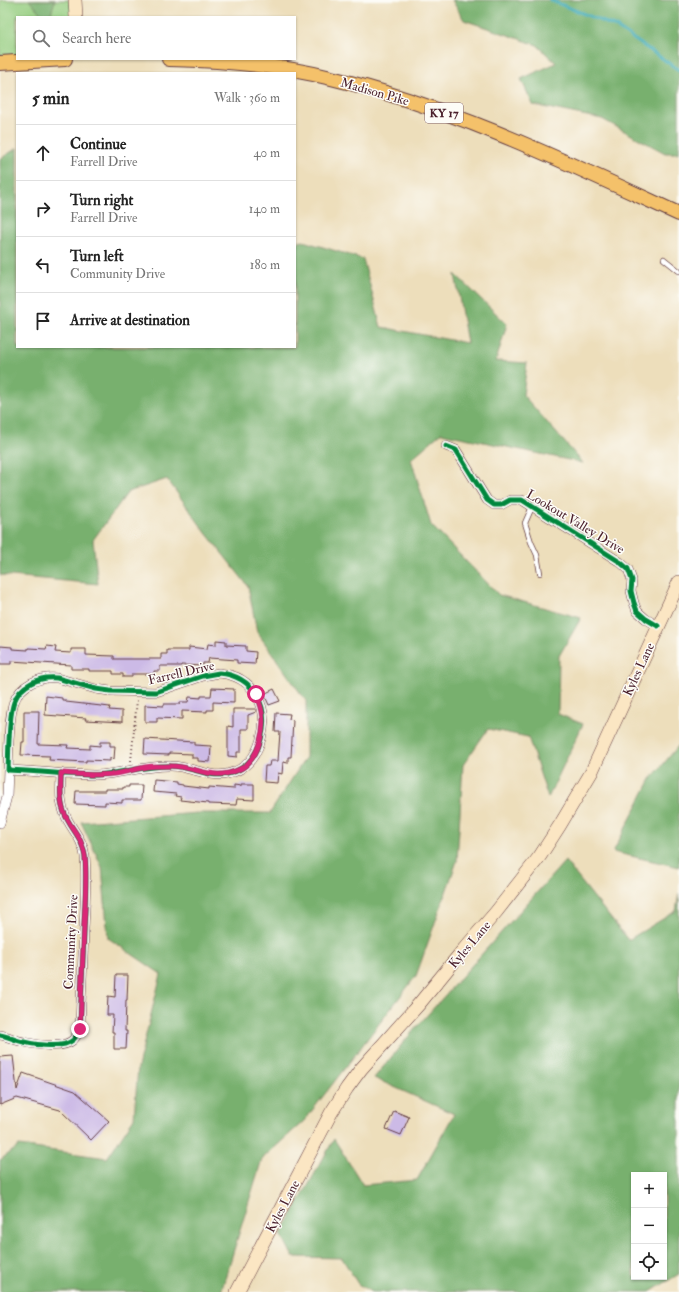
<!DOCTYPE html>
<html lang="en">
<head>
<meta charset="utf-8">
<style>
	body { margin:0; font-family:"IM FELL Double Pica",serif; background:#f2f2f2; color:#222 }
	.controls { position:absolute; right:12px; bottom:12px; display:grid; overflow:hidden; border-radius:0px; box-shadow:0 1px 3px #0004 }
	.controls button { width:36px; height:36px; display:grid; place-items:center; padding:0; border:0; border-bottom:1px solid #e0e0e0; background:#fff; color:#222; font:20px sans-serif }
	.stop { position:absolute; width:12px; height:12px; margin:-9px; border:3px solid #db2777; border-radius:50%; background:#fff }
	.stop.end { background:#db2777; border-color:#fff; box-shadow:0 1px 4px #0008 }
	.list { margin:0; padding:0; list-style:none }
	h2 { display:flex; justify-content:space-between; align-items:center; height:52px; margin:0; padding:0 16px; font-size:17px }
	h2 small { font-size:13px; font-weight:400; color:#767676 }
	.list li { display:grid; grid-template-columns:26px 1fr auto; gap:12px; align-items:center; box-sizing:border-box; height:56px; padding:0 16px; border-top:1px solid #e0e0e0 }
	.list b { display:block; font-size:15px; white-space:nowrap }
	.list p { margin:0; font-size:13px; white-space:nowrap; color:#767676 }
	.list em { font-size:13px; font-style:normal; color:#767676 }
	.icon { flex:none; width:22px; height:22px; fill:none; stroke:currentColor; stroke-width:2; stroke-linecap:round; stroke-linejoin:round }
	.map { position:relative; flex:none; width:679px; height:1292px; overflow:hidden }
	.search { position:absolute; background:#fff; box-shadow:0 1px 3px #0004; left:16px; top:16px; width:280px; height:44px; display:flex; align-items:center; gap:10px; box-sizing:border-box; padding:0 14px; border-radius:0px; color:#767676; font-size:15px }
	.panel { position:absolute; background:#fff; box-shadow:0 1px 3px #0004; left:16px; top:72px; width:280px; height:276px; border-radius:0px }
	.map>svg:first-child { display:block }
</style>
</head>
<body>
<div class="map">
<svg width="679" height="1292" viewBox="0 0 679 1292">
	<rect width="100%" height="100%" fill="#fdfcf7"/>
	<filter id="ink" filterUnits="userSpaceOnUse"><feTurbulence type="fractalNoise" baseFrequency=".025" numOctaves="2"/><feDisplacementMap in="SourceGraphic" scale="8" xChannelSelector="R" yChannelSelector="G"/><feConvolveMatrix kernelMatrix="1 2 1 2 8 2 1 2 1" color-interpolation-filters="sRGB"/></filter>
	<filter id="wash" filterUnits="userSpaceOnUse"><feTurbulence type="fractalNoise" baseFrequency=".012" numOctaves="4" result="noise"/><feDisplacementMap in="SourceGraphic" scale="16" xChannelSelector="R" yChannelSelector="G"/><feGaussianBlur stdDeviation="0.9" result="paint"/><feColorMatrix in="noise" values="0 0 0 0 0 0 0 0 0 0 0 0 0 0 0 0 0 1.4 0 .05"/><feComposite in="paint" operator="in"/></filter>
	<g filter="url(#wash)">
		<rect width="100%" height="100%" fill="#eddebb"/>
		<path fill="#95cd80" stroke="#707656" d="M0 0H75L76 17H17V59L0 63Z"/>
		<path fill="#78b06e" stroke="#61684c" fill-rule="evenodd" d="M29 0H55L50 17H44Z
			M452 0H679V153H665L602 119 533 105 521 79 556 63 537 45 464 20Z
			M17 148V347H295V243L303 241 363 259 381 327 467 343 455 274 507 324 496 361 527 363 523 395 583 463 441 433 411 459 431 525 499 595 581 618 559 656 558 714 583 724 548 798 528 737 488 729 463 765 457 861 416 976 304 1121 262 1159 221 1292H0V1160L19 1146 107 1158 134 1118 138 1067 161 974 108 938 102 867 81 822 197 813H270L306 757V701L257 632 248 586 206 533 167 479 128 492 93 540 98 584 0 575V159Z
			M679 745V867L613 852 651 779Z
			M565 861 628 940 676 911 679 893V1274L650 1292H371L358 1284 342 1258 293 1257 281 1234 334 1139 363 1185 417 1180 454 1114 374 1078 413 1031ZM634 1175H664V1277H634Z"/>
		<g fill="none" stroke-linecap="round" stroke-linejoin="round">
			<path stroke="#3aaab8" stroke-width="3" d="M550 0 616 27 679 70"/>
		</g>
		<g id="blocks">
			<path fill="#ccbae6" d="M216 640 226 641V645L246 646V651L256 652 255 664 237 663V660L209 658 208 663H203V666L181 665V666H160V671H154V674H132V677H123V674H113V671H89V669H71V665L11 661V664H0V646L12 647V649L28 650V648L46 649 47 646 56 647 55 652 71 653V649H86V655L114 656V659H161V654H167V650H189V647L207 649 208 644 216 645Z
				M212 688 234 689V703L213 702V710H207V712L182 711V719L157 718V722H145V705L164 706V704H180V702H188L189 697 201 698V696H211Z
				M274 689 280 701 269 705 264 694Z
				M46 696 62 698V700H66V702L110 707 109 710 122 711V722L85 720 86 718 45 715Z
				M233 709H256V712L248 715V729H241V752H237V757L228 756V726L233 727Z
				M24 711H39L38 744 68 745 67 748 90 749V745L100 746V742H110V746H115L114 759 110 758V761L86 760V762L49 760 50 756 21 755 22 742H24Z
				M276 713 290 714 289 719 293 720 291 757H288V763L283 762 282 774 278 773 277 783 264 782 265 766H269L270 761H278L280 732H275Z
				M145 739 194 742V745L211 746 210 762 198 761V758H192V754L169 753V755L144 754Z
				M154 780 177 782V784L183 785V786L209 789V787L234 789V785L241 786V784H254V800L237 799 236 805 208 804V803L180 800 181 797 175 796 176 794 153 792Z
				M129 785H142L141 800H122V803L105 802V805L75 804 76 791H105V789H123V787H129Z
				M116 975H128L127 1000H126L125 1031H127L126 1049H114V1032H112L113 1015H107L108 996 115 997Z
				M13 1056 17 1090 23 1073 75 1091 109 1121 91 1140 60 1110 17 1098 0 1105V1057Z
				M394 1111 409 1117 401 1135 386 1129Z"/>
		</g>
	</g>
	<g filter="url(#ink)">
		<use href="#blocks" fill-opacity="0" stroke="#623c41" stroke-width="1"/>
		<g fill="none" stroke-linecap="round" stroke-linejoin="round">
			<g stroke="#623c41" stroke-width="6">
				<path id="service" d="M664 259 679 271
					M532 507 525 523 531 542 537 555 540 573"/>
			</g>
			<g stroke="#623c41" stroke-width="10">
				<path id="minor" d="M446 446 456 450 487 500 494 505H501L510 500H522L620 562 628 569 632 580 631 591 634 603 637 611 646 619 658 626
					M219 673C254 676 270 707 261 739 256 757 246 770 227 774 208 778 190 766 171 766 145 765 121 774 96 775 86 775 75 774 65 774 46 772 27 771 8 770 9 751 8 719 14 702 20 685 40 676 57 678L96 689 110 691 156 692 203 676Z
					M0 823 7 796 8 770
					M0 1035C8 1036 16 1041 24 1042 37 1045 63 1049 73 1040 76 1037 78 1033 80 1029 81 996 83 962 84 929 85 905 87 880 85 856 82 836 70 829 64 812 59 800 61 786 61 773"/>
			</g>
			<g stroke="#623c41" stroke-width="14">
				<path id="secondary" d="M75 0 76 17
					M237 1292 331 1113 347 1088 361 1069 419 1004 464 949 496 912 540 856 560 825 591 773 679 582"/>
			</g>
			<g stroke="#623c41" stroke-width="16">
				<path id="primary" d="M169 59C223 60 278 65 331 78 452 107 566 162 679 214
					M0 63 65 59"/>
			</g>
			<path stroke="#623c41" stroke-width="2" stroke-dasharray="1 3" stroke-linecap="butt" d="M131 761 137 700"/>
			<use href="#service" stroke="#fff" stroke-width="4.5"/>
			<use href="#minor" stroke="#fff" stroke-width="9"/>
			<use href="#secondary" stroke="#fbe6c3" stroke-width="13"/>
			<use href="#primary" stroke="#f4c16a" stroke-width="14"/>
			<g stroke="#fdfcf7" stroke-width="8">
				<path id="cycleway" d="M446 446 456 450 487 500 494 505H501L510 500H522L620 562 628 569 632 580 631 591 634 603 637 611 646 619 658 626
					M219 673C254 676 270 707 261 739 256 757 246 770 227 774 208 778 190 766 171 766 145 765 121 774 96 775 86 775 75 774 65 774 46 772 27 771 8 770 9 751 8 719 14 702 20 685 40 676 57 678L96 689 110 691 156 692 203 676Z
					M0 1035C8 1036 16 1041 24 1042 37 1045 63 1049 73 1040 76 1037 78 1033 80 1029 81 996 83 962 84 929 85 905 87 880 85 856 82 836 70 829 64 812 59 800 61 786 61 773"/>
			</g>
			<use href="#cycleway" stroke="#00873e" stroke-width="5"/>
		</g>
	</g>
	<g fill="none" stroke-linecap="round" stroke-linejoin="round" filter="url(#ink)">
		<path stroke="#db2777" stroke-width="5" d="M80 1029C81 995 83 960 84 926 85 903 87 879 85 856 82 835 70 829 64 812 59 800 61 786 61 773 78 774 96 776 113 774 124 773 135 769 146 767 153 766 160 766 167 766 195 764 213 784 242 768 252 762 257 752 260 741 265 724 264 710 256 694"/>
	</g>
	<g text-anchor="middle" stroke-width="3" stroke-linejoin="round" paint-order="stroke">
		<rect fill="#fdfcf7" stroke="#806168" stroke-width="1" x="425" y="103" width="38" height="20" rx="3"/>
		<g font-size="12" font-weight="bold" fill="#4a1f2b">
			<text x="444" y="117">KY 17</text>
		</g>
		<g font-size="13" fill="#4a1f2b" stroke="#fdfcf7">
			<text transform="translate(375 91) rotate(16)" y="5">Madison Pike</text>
			<text transform="translate(576 521) rotate(31)" y="5">Lookout Valley Drive</text>
			<text transform="translate(638 669) rotate(-65)" y="5">Kyles Lane</text>
			<text transform="translate(181 672) rotate(-13)" y="5">Farrell Drive</text>
			<text transform="translate(70 942) rotate(-87)" y="5">Community Drive</text>
			<text transform="translate(469 944) rotate(-50)" y="5">Kyles Lane</text>
			<text transform="translate(282 1206) rotate(-62)" y="5">Kyles Lane</text>
		</g>
	</g>
</svg>
<div class="controls">
<button>+</button>
<button>−</button>
<button><svg class="icon" aria-label="locate" viewBox="0 0 24 24"><circle cx="12" cy="12" r="6"/><path d="M12 2v4M12 18v4M2 12h4M18 12h4"/></svg></button>
</div>
<div class="stop" style="left:256px;top:694px"></div>
<div class="stop end" style="left:80px;top:1029px"></div>
<div class="search"><svg class="icon" aria-label="search" viewBox="0 0 24 24"><circle cx="10" cy="10" r="6"/><path d="M15 15l6 6"/></svg>Search here</div>
<section class="panel">
<h2>5 min<small>Walk · 360 m</small></h2>
<ul class="list">
<li><svg class="icon" aria-label="ahead" viewBox="0 0 24 24"><path d="M12 20V5M6 11l6-6 6 6"/></svg><div><b>Continue</b><p>Farrell Drive</p></div><em>40 m</em></li>
<li><svg class="icon" aria-label="right" viewBox="0 0 24 24"><path d="M7 20v-9h11M14 6l5 5-5 5"/></svg><div><b>Turn right</b><p>Farrell Drive</p></div><em>140 m</em></li>
<li><svg class="icon" aria-label="left" viewBox="0 0 24 24"><path d="M17 20v-9H6M10 6l-5 5 5 5"/></svg><div><b>Turn left</b><p>Community Drive</p></div><em>180 m</em></li>
<li><svg class="icon" aria-label="arrive" viewBox="0 0 24 24"><path d="M6 21V4h12l-3 4 3 4H6"/></svg><div><b>Arrive at destination</b></div></li>
</ul>
</section>
</div>
</body>
</html>
